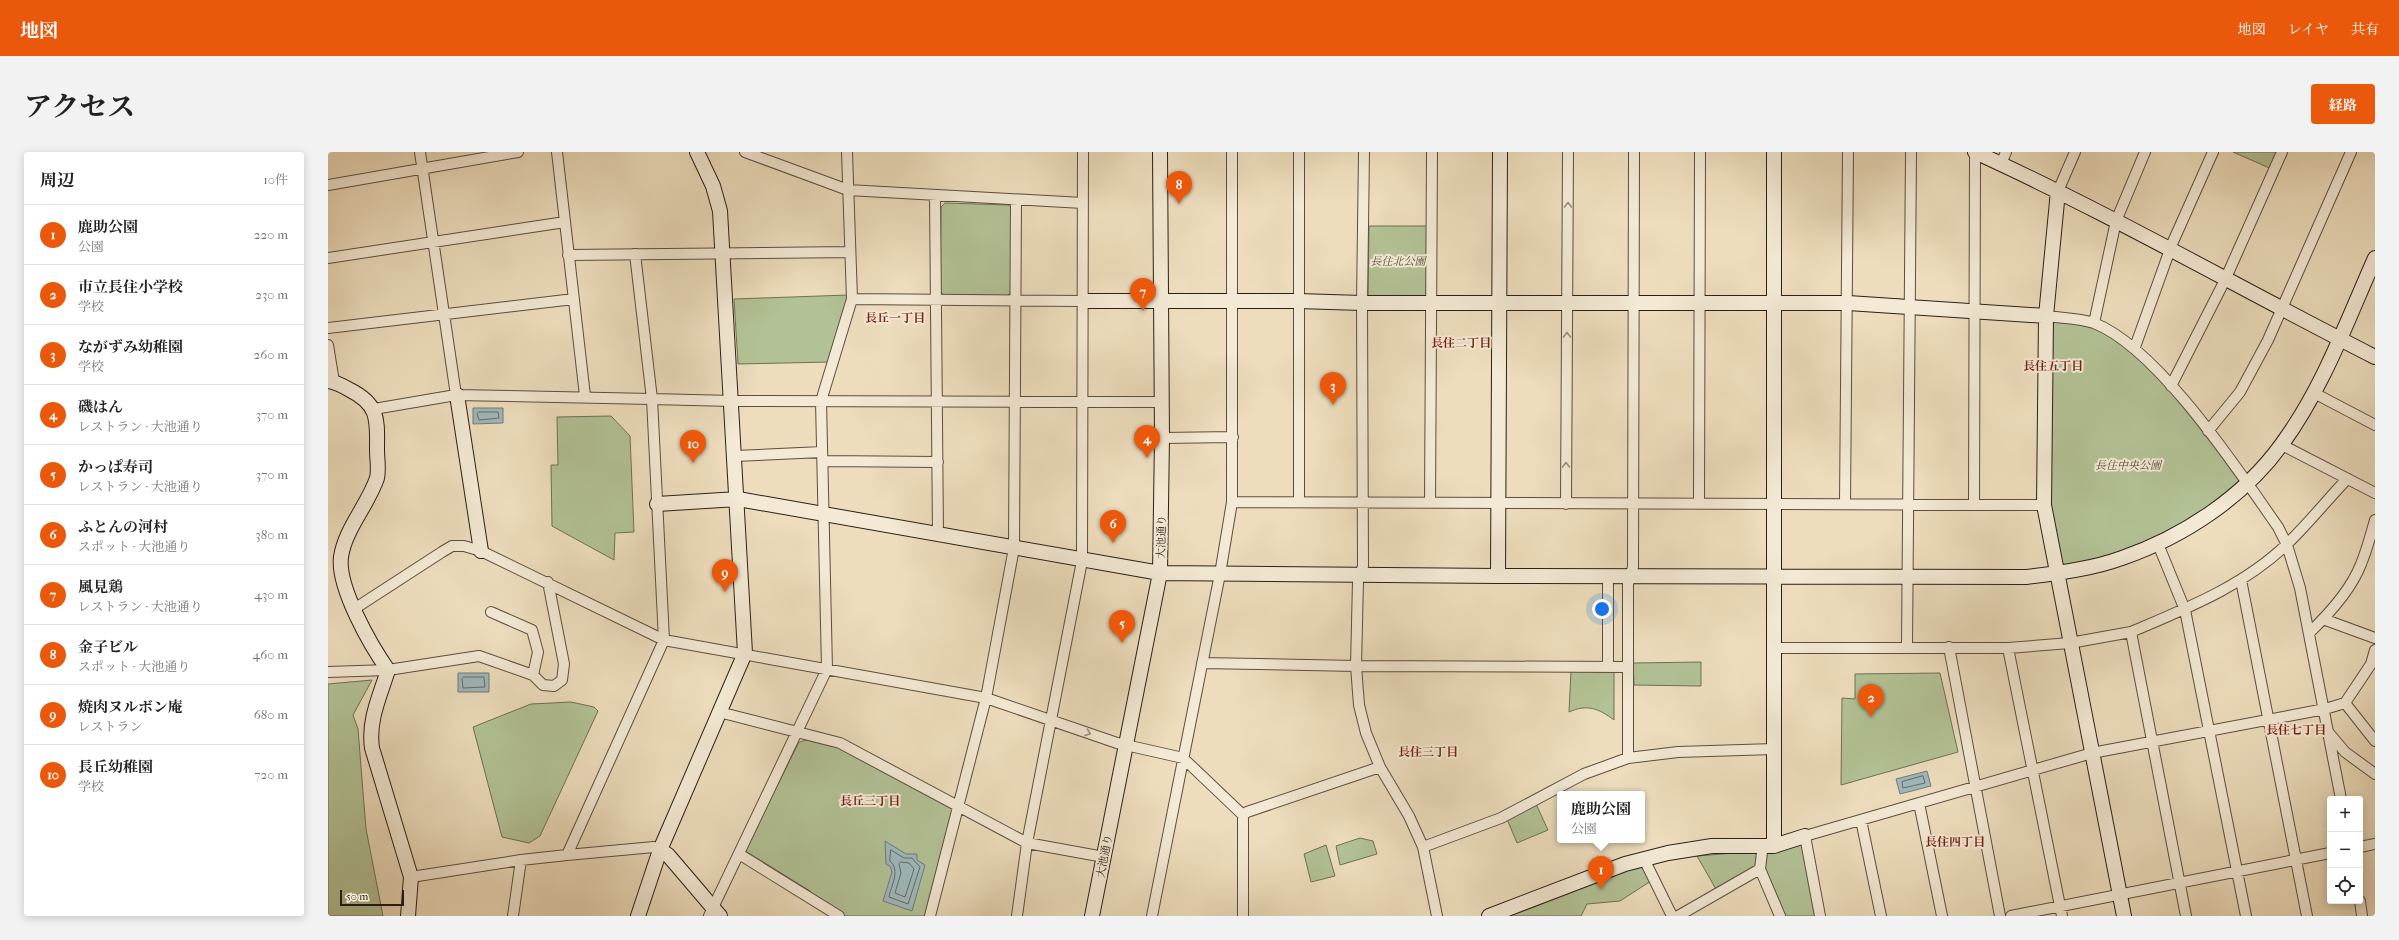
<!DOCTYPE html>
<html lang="ja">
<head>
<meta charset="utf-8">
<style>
	body { margin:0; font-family:"IM FELL French Canon","Noto Serif JP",serif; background:#f2f2f2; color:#222 }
	.controls { position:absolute; right:12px; bottom:12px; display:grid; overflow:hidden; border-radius:4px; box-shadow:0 2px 10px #0003 }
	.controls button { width:36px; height:36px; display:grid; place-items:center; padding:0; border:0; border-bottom:1px solid #e0e0e0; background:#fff; color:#222; font:20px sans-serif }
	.scale { position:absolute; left:12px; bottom:10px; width:64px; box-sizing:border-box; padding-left:4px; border:2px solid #2a1f18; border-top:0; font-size:11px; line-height:14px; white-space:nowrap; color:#2a1f18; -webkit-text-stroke:3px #f3e9d4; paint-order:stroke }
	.you { position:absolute; left:1274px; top:457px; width:14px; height:14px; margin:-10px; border:3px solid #fff; border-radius:50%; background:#1a73e8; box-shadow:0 0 0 6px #1a73e833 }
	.badge { display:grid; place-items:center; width:26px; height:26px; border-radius:50%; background:#ea580c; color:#fff; font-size:13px; font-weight:700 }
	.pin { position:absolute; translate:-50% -33px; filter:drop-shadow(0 1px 2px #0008) }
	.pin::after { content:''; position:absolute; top:21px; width:14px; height:12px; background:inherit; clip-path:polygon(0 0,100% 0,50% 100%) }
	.popup { position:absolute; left:1229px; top:639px; width:88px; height:52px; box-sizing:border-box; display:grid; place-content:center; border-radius:4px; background:#fff; filter:drop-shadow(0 1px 3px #0005); font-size:13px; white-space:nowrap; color:#767676 }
	.popup b { font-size:15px; color:#222 }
	.popup::after { content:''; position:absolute; left:50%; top:100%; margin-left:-8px; border:8px solid transparent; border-top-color:#fff }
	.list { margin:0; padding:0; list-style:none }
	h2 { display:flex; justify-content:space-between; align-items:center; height:52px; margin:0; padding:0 16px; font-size:17px }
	h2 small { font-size:13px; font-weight:400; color:#767676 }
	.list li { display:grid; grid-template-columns:26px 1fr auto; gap:12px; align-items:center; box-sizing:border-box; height:60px; padding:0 16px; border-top:1px solid #e0e0e0 }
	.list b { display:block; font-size:15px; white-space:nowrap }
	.list p { margin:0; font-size:13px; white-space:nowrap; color:#767676 }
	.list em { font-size:13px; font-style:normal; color:#767676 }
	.icon { flex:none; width:22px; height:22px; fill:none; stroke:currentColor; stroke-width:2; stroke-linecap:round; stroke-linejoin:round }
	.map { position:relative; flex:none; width:2047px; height:764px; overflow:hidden; border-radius:4px }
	header { display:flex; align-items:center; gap:24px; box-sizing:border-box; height:56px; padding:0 20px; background:#ea580c; color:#fff }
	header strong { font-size:19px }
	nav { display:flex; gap:22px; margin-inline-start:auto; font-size:14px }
	.intro { display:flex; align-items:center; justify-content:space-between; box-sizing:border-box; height:96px; padding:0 24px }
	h1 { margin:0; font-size:28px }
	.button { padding:10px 18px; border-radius:4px; background:#ea580c; color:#fff; font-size:14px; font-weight:700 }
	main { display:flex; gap:24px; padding:0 24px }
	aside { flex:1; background:#fff; border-radius:4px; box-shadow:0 2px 10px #0003 }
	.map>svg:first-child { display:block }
</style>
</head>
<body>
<header>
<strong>地図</strong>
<nav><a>地図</a><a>レイヤ</a><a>共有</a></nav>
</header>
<div class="intro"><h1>アクセス</h1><a class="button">経路</a></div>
<main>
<aside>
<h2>周辺<small>10件</small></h2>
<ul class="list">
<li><span class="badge">1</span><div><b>鹿助公園</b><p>公園</p></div><em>220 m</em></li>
<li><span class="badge">2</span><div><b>市立長住小学校</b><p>学校</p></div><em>230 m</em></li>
<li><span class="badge">3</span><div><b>ながずみ幼稚園</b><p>学校</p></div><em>260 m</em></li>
<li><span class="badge">4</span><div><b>磯はん</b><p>レストラン · 大池通り</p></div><em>370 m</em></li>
<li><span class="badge">5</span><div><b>かっぱ寿司</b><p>レストラン · 大池通り</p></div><em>370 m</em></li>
<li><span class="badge">6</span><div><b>ふとんの河村</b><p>スポット · 大池通り</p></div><em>380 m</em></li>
<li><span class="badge">7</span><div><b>風見鶏</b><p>レストラン · 大池通り</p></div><em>430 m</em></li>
<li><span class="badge">8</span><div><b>金子ビル</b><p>スポット · 大池通り</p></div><em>460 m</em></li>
<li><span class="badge">9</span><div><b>焼肉ヌルボン庵</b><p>レストラン</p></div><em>680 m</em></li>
<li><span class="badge">10</span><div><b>長丘幼稚園</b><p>学校</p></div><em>720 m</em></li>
</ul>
</aside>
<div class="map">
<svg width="2047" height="764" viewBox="0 0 2047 764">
	<rect width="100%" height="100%" fill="#edddbd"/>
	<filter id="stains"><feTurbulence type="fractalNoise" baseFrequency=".005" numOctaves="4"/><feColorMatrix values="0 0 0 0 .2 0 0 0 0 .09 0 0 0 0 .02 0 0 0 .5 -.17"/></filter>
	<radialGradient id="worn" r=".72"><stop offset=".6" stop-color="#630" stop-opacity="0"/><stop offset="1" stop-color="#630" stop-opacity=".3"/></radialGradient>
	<path fill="#b2c296" stroke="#6e7057" d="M1905 0H1954L1946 18Z
		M617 51 681 53 685 59 684 138 680 144 616 143 612 139 613 55Z
		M1041 74H1100L1098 143 1096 146 1042 145 1040 143Z
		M521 143 502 210 410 212 406 147Z
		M1718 164 1749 168 1807 195 1920 332 1830 392 1729 421 1716 353Z
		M283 264 302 284 306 380 287 381 286 408 224 374 223 313H230L229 265Z
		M1373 510V534L1306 533 1305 511Z
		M1243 519 1286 520V568C1270 556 1259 552 1241 560Z
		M1612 521 1630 600 1513 633 1514 546 1527 547V522Z
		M44 528 25 563 30 577 38 677 55 764H0V532Z
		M243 550 266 555 270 559 212 684 201 691 174 685 145 575 203 552Z
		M479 588 502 594 507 593 628 656 599 764H516L499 751 485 745 482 739 419 700 418 696 471 590Z
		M1208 652 1220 678 1189 691 1179 667Z
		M1032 686 1045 689 1049 702 1012 713 1008 694Z
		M1476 691 1489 764H1454L1434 716 1436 698Z
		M998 693 1007 724 983 730 976 702Z
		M1431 699 1430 715 1389 739 1369 704Z
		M1316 707 1326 727 1292 749 1259 752 1253 764H1161Z"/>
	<path fill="#9fb8bc" stroke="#707b7a" d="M145 256H175V271L145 272Z
		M130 521H161V540H130Z
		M1599 619 1603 634 1572 642 1568 627Z
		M557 689 578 702H589V708L597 713 584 759 555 749 564 720 562 714 558 712Z"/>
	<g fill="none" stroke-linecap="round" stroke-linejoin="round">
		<path stroke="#646c6a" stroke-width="1" d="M151 260H170L171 266 151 268 149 262Z
			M136 525H156L157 535 135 536 134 527Z
			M1595 624 1597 631 1575 636 1574 630Z
			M563 698 576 706H584L592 715 580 752 561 745C563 733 573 719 562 709Z
			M573 710 581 711 586 717 577 745 567 741 573 721 571 712Z"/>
		<g stroke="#5b4e41" stroke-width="12">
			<path id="street" d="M92 0 128 243
				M229 0 257 244
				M417 0 520 38 755 51
				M971 0V349
				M1036 0 1034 151 1035 414 1030 429 1028 514 1031 553 1038 581 1052 615 1081 664 1095 695 1109 764
				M1673 12 1678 0
				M0 33 190 0
				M1730 39 1747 0
				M607 43 610 383
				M307 102 324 247 404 249 834 250
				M240 103 522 100
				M0 106 237 70
				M524 147 755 149
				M1718 164C1733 166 1751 166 1766 171 1830 196 1910 318 1950 375L1959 393 1972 436 2013 647
				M1766 171 1788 69 1817 0
				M0 176 246 147
				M0 193 6 230
				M1807 195 1844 92 1885 0
				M1843 234 1897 128 1954 0
				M1986 241 2047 273
				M46 257 128 243 324 247 336 488 239 703 326 695 332 698
				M1880 279 1912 240 1940 188 2023 0
				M834 286 905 285
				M1954 293 2047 341
				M407 304 494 300
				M495 309 610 310
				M904 350 1716 353
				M1102 351 1104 0
				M1238 352 1240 0
				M1371 352 1372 0
				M1517 352 1520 0
				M1646 352 1647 0
				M1830 392 1857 458 1918 764
				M1913 428 1979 764
				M26 457 114 400 124 394H136L153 399 336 488 658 546 789 591 855 606 915 663V764
				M163 460 204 478 210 500 205 523
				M1995 467 2047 486
				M1803 480C1857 457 1916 434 1959 392 1980 372 1999 348 2019 327
				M1981 481C2001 462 2023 438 2033 412 2039 398 2043 382 2047 368
				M1579 495 1583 0
				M1621 495 1672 764
				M1447 496H1680
				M874 511 1028 514 1300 515
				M1280 515V432
				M0 520 60 518 151 504 205 523 215 533 226 534 234 528 236 512 220 430
				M2017 551 2047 589
				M391 560 512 591 699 691 776 705
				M2001 581 2017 600 2047 622
				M1300 606 1350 600 1446 597
				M1591 651 1614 764
				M915 663 919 660 1052 615
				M1533 668 1553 764
				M1435 692 1432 717 1452 764
				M1095 695 1173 666 1256 622 1300 606V432L1305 415 1306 0
				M2032 695 2047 692
				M411 702 511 764
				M1316 707 1344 764
				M83 725 193 708
				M2032 749 2034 764
				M185 764 193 708 239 703
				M381 764 499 517 493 249 524 147 519 0
				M602 764 658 546 686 396 688 48
				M689 764 699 691 754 409 755 0
				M824 764 892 422 904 350V0
				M1350 764 1432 717
				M1492 764 1477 684 1764 601 1997 557 2017 551 2043 512 2047 498
				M1683 764 2002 701
				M1734 764 1680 496 1742 491 1803 480 1858 764"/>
		</g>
		<g stroke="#2a1f18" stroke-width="16">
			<path id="secondary" d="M1647 0C1783 62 1913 137 2047 205
				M1730 39 1718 164 1716 353 1796 764
				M755 149H970L1034 151H1520L1718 164
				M0 229C8 230 15 234 22 238 52 253 49 269 49 298 49 307 51 318 49 326 40 353 17 377 13 405 9 435 43 494 60 518 52 544 40 568 44 596L83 725 80 764
				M129 243 153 399
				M329 352 410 347 832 421 1170 424 1699 425C1730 421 1764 417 1794 406 1855 385 1916 345 1954 292 1995 236 2019 169 2047 106
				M1170 424 1172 0
				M1446 694V0
				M332 698 340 703 392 764
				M310 764 332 698 417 501 392 59 385 34 369 0
				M764 764 832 421 834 286 832 0
				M1161 764 1297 712 1340 701 1384 694H1446L1477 684"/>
		</g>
		<use href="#street" stroke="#f3e9d4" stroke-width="10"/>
		<use href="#secondary" stroke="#f3e9d4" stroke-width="14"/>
	</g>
	<defs><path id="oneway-chevron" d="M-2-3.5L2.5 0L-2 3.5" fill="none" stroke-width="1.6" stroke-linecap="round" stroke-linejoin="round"/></defs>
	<g stroke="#998e7f">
		<use href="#oneway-chevron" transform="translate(1240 53) rotate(-90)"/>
		<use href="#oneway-chevron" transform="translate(1239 183) rotate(-90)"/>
		<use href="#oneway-chevron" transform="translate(1238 313) rotate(-90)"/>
		<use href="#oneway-chevron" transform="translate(760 581) rotate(20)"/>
	</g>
	<g text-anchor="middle" stroke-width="4" stroke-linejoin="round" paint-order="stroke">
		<g font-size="11" font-style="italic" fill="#53503e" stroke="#f3e9d4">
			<text x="1070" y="113">長住北公園</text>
			<text x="1800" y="317">長住中央公園</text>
		</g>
		<g font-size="11" fill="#2a1f18" stroke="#f3e9d4">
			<text transform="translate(833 385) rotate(-89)" y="4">大池通り</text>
			<text transform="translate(776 704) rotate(-79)" y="4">大池通り</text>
		</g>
		<g font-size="12" font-weight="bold" fill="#7a1f14" stroke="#f3e9d4">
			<text x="567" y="170">長丘一丁目</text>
			<text x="1133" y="195">長住二丁目</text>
			<text x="1725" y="218">長住五丁目</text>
			<text x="1968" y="582">長住七丁目</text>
			<text x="1100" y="604">長住三丁目</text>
			<text x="542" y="653">長丘三丁目</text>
			<text x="1627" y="694">長住四丁目</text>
		</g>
	</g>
	<rect width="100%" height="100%" filter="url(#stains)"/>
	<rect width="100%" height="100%" fill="url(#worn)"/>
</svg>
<div class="controls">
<button>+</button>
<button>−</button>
<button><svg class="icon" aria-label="locate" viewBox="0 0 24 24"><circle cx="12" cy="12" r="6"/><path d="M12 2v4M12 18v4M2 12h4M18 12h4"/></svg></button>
</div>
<div class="scale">50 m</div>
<div class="you"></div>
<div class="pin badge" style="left:1273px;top:737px">1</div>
<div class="popup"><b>鹿助公園</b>公園</div>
<div class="pin badge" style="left:1543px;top:565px">2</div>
<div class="pin badge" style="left:1005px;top:253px">3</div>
<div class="pin badge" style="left:819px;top:306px">4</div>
<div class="pin badge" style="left:794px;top:491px">5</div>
<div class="pin badge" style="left:785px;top:391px">6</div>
<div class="pin badge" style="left:815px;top:159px">7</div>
<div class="pin badge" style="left:851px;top:52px">8</div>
<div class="pin badge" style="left:397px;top:440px">9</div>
<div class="pin badge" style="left:365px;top:311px">10</div>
</div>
</main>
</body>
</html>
